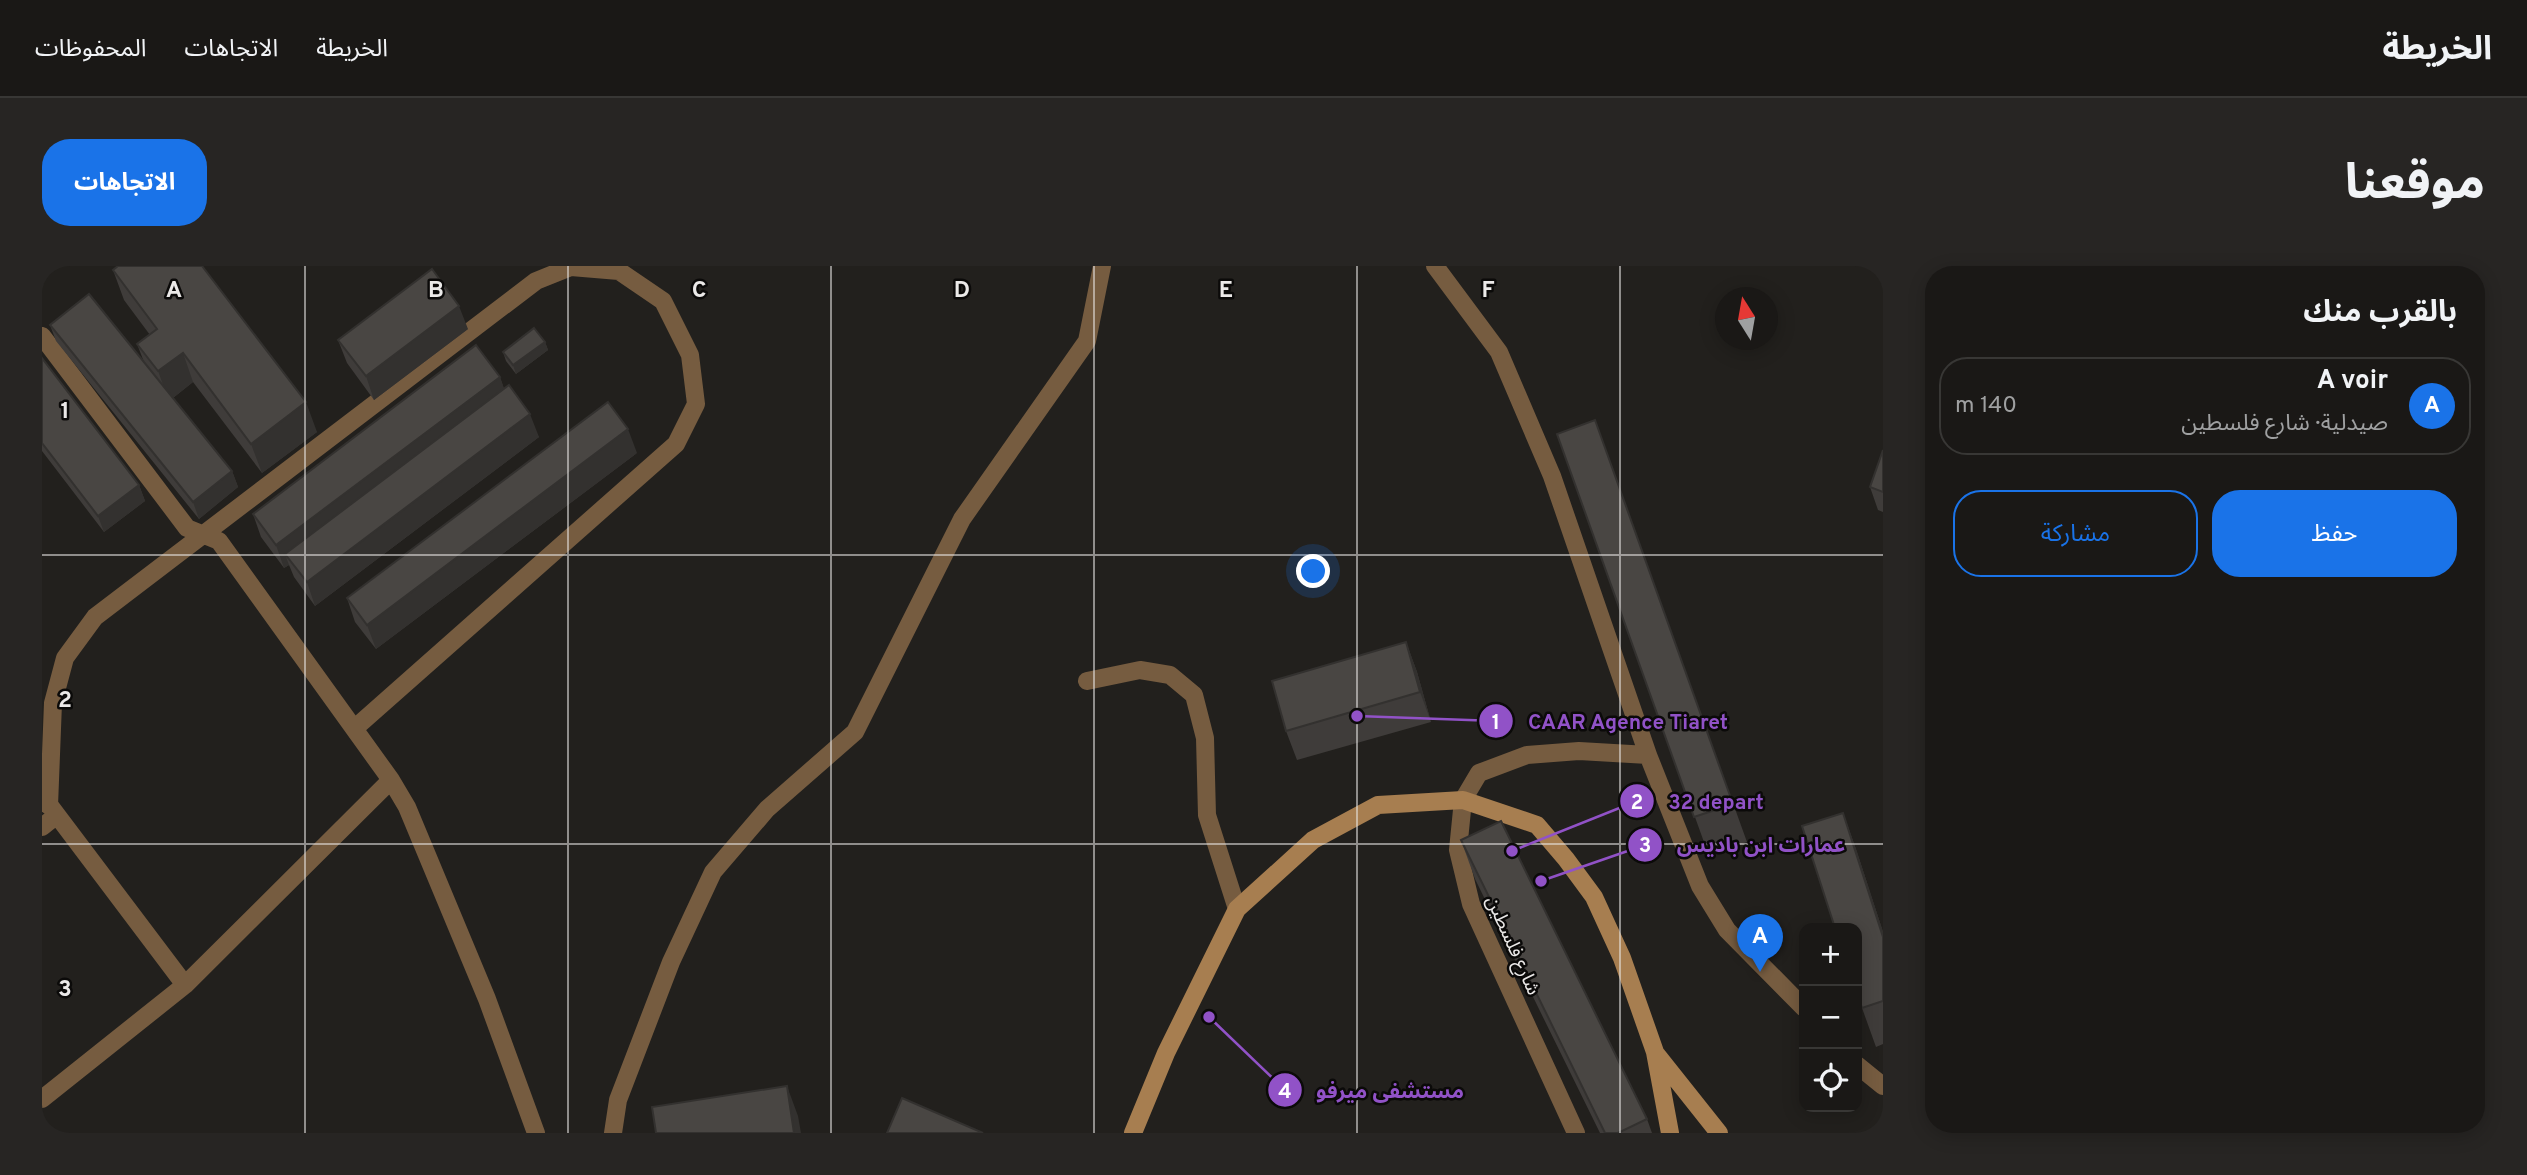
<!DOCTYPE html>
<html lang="ar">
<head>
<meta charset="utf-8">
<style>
	body { margin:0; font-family:Overpass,"Noto Sans Arabic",sans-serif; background:#272523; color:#f1f3f6; direction:rtl }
	.controls { position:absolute; right:21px; bottom:21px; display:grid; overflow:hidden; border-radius:14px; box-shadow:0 4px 18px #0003 }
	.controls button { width:63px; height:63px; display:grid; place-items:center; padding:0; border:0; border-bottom:2px solid #383735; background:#1a1816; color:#f1f3f6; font:35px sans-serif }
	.compass { position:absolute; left:1673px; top:21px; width:63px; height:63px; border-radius:50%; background:#1a1816; box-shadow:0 4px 18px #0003; rotate:349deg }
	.you { position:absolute; left:1272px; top:306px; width:24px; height:24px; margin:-18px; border:5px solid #fff; border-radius:50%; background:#1a73e8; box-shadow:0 0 0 10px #1a73e833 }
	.badge { display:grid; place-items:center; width:46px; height:46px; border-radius:50%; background:#1a73e8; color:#fff; font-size:23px; font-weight:700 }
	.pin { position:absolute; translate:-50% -58px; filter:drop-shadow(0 2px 4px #0008) }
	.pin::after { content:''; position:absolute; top:37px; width:24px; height:21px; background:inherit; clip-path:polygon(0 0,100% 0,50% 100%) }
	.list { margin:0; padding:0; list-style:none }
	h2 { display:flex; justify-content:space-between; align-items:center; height:91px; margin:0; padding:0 28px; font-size:30px }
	h2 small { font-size:23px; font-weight:400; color:#9fa0a1 }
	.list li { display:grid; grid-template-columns:46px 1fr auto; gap:21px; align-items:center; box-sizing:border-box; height:98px; margin:0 14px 14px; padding:0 14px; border:2px solid #383735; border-radius:28px }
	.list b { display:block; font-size:26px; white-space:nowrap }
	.list p { margin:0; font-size:23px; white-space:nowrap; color:#9fa0a1 }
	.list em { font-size:23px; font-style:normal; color:#9fa0a1 }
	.actions { display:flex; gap:14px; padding:21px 28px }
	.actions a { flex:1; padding:16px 0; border:2px solid #1a73e8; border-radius:28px; text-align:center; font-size:24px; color:#1a73e8 }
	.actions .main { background:#1a73e8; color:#fff }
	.icon { flex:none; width:38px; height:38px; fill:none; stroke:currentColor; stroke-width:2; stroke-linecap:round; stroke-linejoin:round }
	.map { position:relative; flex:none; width:1841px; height:867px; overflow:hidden; direction:ltr; border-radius:28px }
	header { display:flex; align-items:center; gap:42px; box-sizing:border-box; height:98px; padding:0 35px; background:#1a1816; border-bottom:2px solid #383735 }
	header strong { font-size:33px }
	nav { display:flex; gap:38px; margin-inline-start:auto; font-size:24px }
	.intro { display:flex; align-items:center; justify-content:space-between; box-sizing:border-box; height:168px; padding:0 42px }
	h1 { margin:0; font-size:49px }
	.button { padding:18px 32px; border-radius:28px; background:#1a73e8; color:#fff; font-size:24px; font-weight:700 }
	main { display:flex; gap:42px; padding:0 42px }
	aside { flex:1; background:#1a1816; border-radius:28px; box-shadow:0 4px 18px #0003 }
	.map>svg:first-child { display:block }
</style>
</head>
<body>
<header>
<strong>الخريطة</strong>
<nav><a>الخريطة</a><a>الاتجاهات</a><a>المحفوظات</a></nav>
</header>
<div class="intro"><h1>موقعنا</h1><a class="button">الاتجاهات</a></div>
<main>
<aside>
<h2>بالقرب منك<small></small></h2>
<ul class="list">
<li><span class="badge">A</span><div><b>A voir</b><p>صيدلية · شارع فلسطين</p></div><em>140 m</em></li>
</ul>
<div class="actions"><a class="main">حفظ</a><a>مشاركة</a></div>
</aside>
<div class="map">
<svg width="1841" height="867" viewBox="0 0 1841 867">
	<rect width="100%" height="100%" fill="#22201d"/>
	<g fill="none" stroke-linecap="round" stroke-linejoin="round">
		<path stroke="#765c40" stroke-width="18" d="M0 70 145 262 177 275 349 514 365 541 445 733 494 867
			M2 532 143 719
			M7 540 11 437 23 392 53 351 494 15 529 1 577 5 621 35 648 89 654 138 634 178 313 462
			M0 561 15 549
			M0 833 143 719 349 514"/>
		<path stroke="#765c40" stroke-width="18" d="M1393 0 1457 86 1510 210 1606 489 1658 620 1685 664 1762 742
			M1045 415 1098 404 1128 409 1152 429 1163 472 1165 549 1195 643
			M1815 799 1841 820
			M571 867 576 834 629 696 671 606 725 543 813 466 920 253 1045 75 1060 0
			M1534 867 1429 638 1416 584 1421 534 1437 507 1485 489 1537 485 1606 489"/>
		<path stroke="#a77e50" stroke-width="18" d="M1615 789 1677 867
			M1091 867 1124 787 1195 643 1271 574 1336 539 1421 534 1495 559 1524 593 1552 631 1580 692 1613 786 1628 867"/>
	</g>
	<path fill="#3f3c3a" d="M71 4 275 166 220 207 151 116 131 132 190 205 196 221 157 253 14 75 8 59 102 96 95 78 108 69 82 34Z
		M426 63 332 134 305 97 296 74Z
		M503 76 506 84 474 108 464 95 461 86Z
		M0 92 97 219 103 235 62 266 0 185Z
		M458 111 462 123 497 171 273 340 252 311 247 299 242 302 219 271 211 248Z
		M1553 154 1705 576 1667 590 1515 168Z
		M1841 184V246L1836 244 1828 221Z
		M595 187 334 383 313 356 305 332Z
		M1364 376 1375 406 1389 456 1255 494 1244 465Z
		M1801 547 1815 586 1841 666V778L1834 781 1820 742Z
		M1419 574 1605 853 1610 867H1558L1433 613Z"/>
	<path fill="#33312f" d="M417 40 426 63 332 134 324 110Z
		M503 76 506 84 474 108 471 99Z
		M141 87 151 116 127 135 116 105Z
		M458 111 466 134 243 288 247 299 242 302 234 279Z
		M264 136 275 166 220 207 209 178Z
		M488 148 497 171 273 340 265 316Z
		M586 163 595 187 334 383 325 359Z
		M190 205 196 221 157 253 151 236Z
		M97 219 103 235 62 266 56 250Z
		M1364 376 1375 406 1389 456 1378 426Z
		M1801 547 1815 586 1841 666V671Z
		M745 820 756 850 759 867H752Z"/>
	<path fill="#494643" stroke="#33312f" stroke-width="2" d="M76 0H160L264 136 209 178 141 87 116 105 95 78 115 63 71 4Z
		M390 3 417 40 324 110 296 74Z
		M47 28 190 205 151 236 8 59Z
		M492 62 503 76 471 99 461 86Z
		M434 79 458 111 234 279 211 248Z
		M0 92 97 219 56 250 0 177Z
		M467 119 488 148 265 316 243 288Z
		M566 136 586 163 325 359 305 332Z
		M1553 154 1691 538 1652 551 1515 168Z
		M1841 184V226L1828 221Z
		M1364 376 1378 426 1244 465 1230 415Z
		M1801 547 1841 671V735L1820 742 1815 727V662H1793L1760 560Z
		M1459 555 1605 853 1576 867H1563L1419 574Z
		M745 820 752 867H614L610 841Z
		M860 832 941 867H845Z"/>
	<path fill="none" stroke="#ebe9e8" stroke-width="2" stroke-opacity="0.55" d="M263 0V867M526 0V867M789 0V867M1052 0V867M1315 0V867M1578 0V867M0 289H1841M0 578H1841"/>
	<g text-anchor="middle" stroke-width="5" stroke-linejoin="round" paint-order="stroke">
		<g font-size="19" fill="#ebe9e8" stroke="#0b0a09">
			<text transform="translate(1472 679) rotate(66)" y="7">شارع فلسطين</text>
		</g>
	</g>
	<g font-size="23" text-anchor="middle" font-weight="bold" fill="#ebe9e8" stroke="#0b0a09" stroke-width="5" stroke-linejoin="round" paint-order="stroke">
		<text x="132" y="31">A</text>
		<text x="394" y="31">B</text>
		<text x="657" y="31">C</text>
		<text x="920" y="31">D</text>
		<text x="1184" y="31">E</text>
		<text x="1446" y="31">F</text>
		<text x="23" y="152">1</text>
		<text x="23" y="441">2</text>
		<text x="23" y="730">3</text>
	</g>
	<path fill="none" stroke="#9152c7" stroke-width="2.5" d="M1315 450L1454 455M1470 585L1595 535M1499 615L1603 579M1167 751L1243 824"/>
	<g fill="#9152c7" stroke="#0b0a09" stroke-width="2.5">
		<circle cx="1315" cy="450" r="7"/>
		<circle cx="1470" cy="585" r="7"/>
		<circle cx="1499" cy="615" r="7"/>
		<circle cx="1167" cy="751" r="7"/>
		<circle cx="1454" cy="455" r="18"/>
		<circle cx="1595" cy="535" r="18"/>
		<circle cx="1603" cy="579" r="18"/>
		<circle cx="1243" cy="824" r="18"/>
	</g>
	<g font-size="21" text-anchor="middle" font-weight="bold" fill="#fff">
		<text x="1454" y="463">1</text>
		<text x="1595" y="543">2</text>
		<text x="1603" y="586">3</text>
		<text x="1243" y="832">4</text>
	</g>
	<g font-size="21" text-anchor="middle" font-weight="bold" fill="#9152c7" stroke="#0b0a09" stroke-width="5" stroke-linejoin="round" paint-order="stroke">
		<text x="1586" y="463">CAAR Agence Tiaret</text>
		<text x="1674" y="543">32 depart</text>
		<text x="1719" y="586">عمارات ابن باديس</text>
		<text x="1348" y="832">مستشفى ميرفو</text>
	</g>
</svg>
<div class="controls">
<button>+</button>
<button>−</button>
<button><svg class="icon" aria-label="locate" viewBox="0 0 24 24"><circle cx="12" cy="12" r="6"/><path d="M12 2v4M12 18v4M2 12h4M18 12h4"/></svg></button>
</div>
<svg class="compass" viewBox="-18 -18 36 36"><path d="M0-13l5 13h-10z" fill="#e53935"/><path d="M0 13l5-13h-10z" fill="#9fa0a1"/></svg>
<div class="you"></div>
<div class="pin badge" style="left:1718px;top:706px">A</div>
</div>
</main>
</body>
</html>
